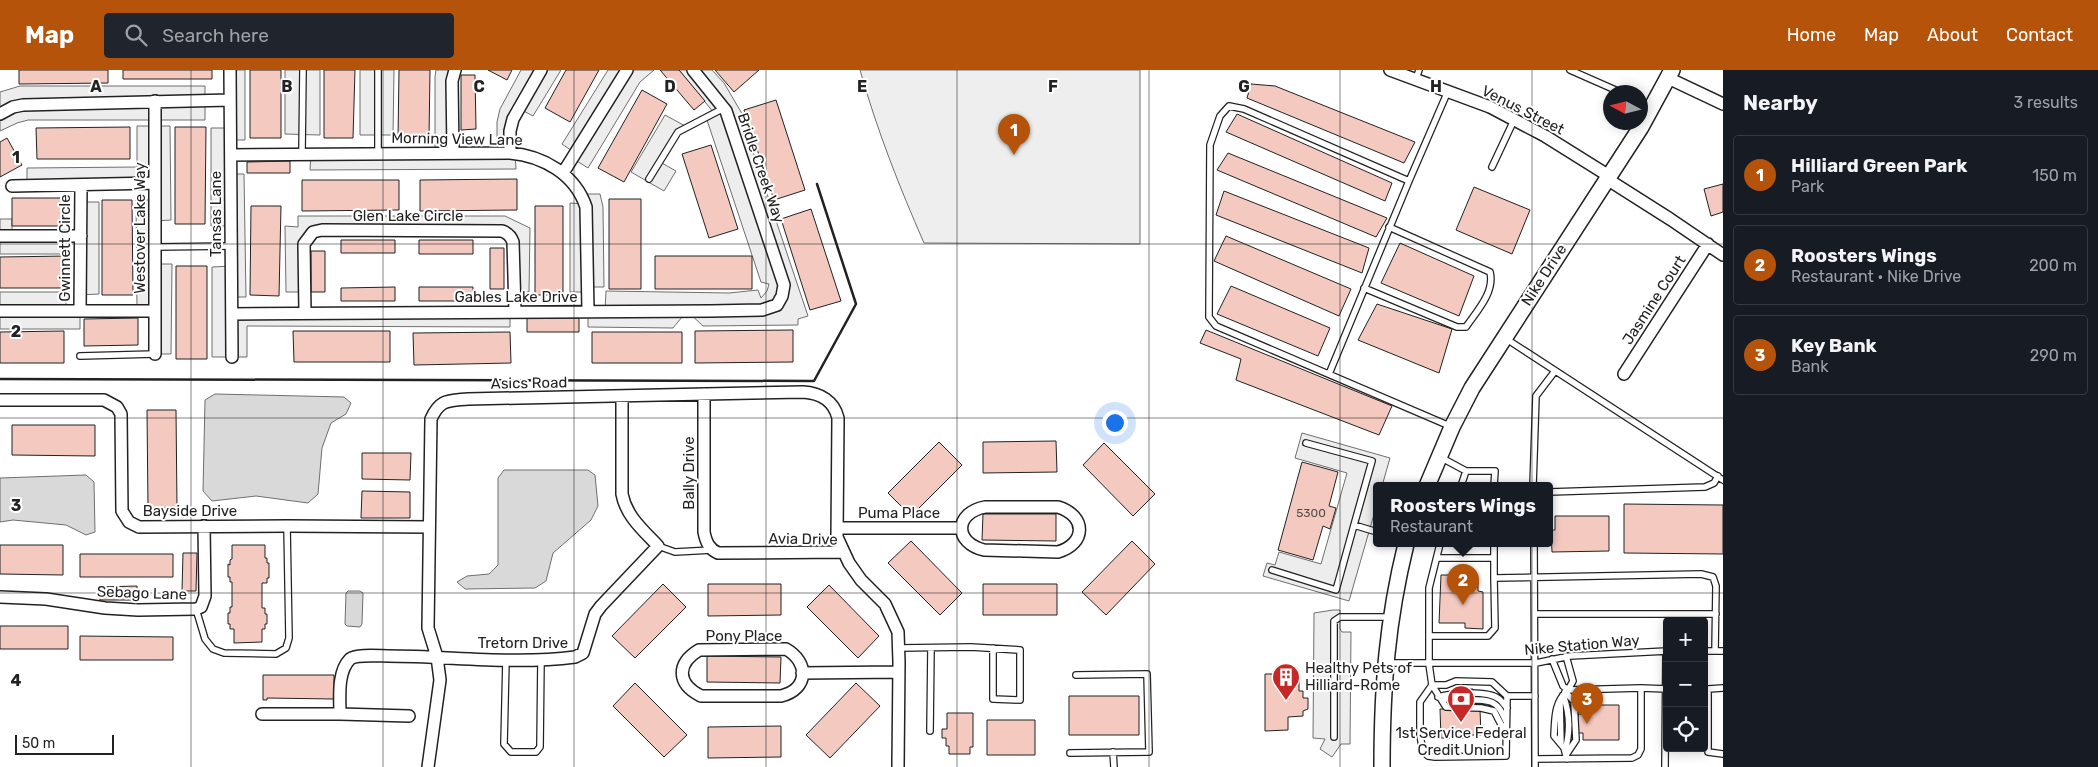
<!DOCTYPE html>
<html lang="en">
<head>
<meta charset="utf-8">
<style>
	body { margin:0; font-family:Rubik,sans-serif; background:#20242c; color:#f1f3f6 }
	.controls { position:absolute; right:15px; bottom:15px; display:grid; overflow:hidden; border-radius:5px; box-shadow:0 2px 12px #0003 }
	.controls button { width:45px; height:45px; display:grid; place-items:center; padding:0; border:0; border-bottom:1px solid #363941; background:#171b24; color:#f1f3f6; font:25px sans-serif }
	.compass { position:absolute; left:1603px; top:15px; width:45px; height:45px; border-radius:50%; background:#171b24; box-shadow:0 2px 12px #0003; rotate:277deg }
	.scale { position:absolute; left:15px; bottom:12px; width:99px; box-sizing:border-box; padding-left:5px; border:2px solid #222; border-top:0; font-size:14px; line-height:18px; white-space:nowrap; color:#222; -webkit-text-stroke:4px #fff; paint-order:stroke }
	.you { position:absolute; left:1114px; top:352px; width:18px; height:18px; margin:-12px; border:4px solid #fff; border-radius:50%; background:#1a73e8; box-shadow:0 0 0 8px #1a73e833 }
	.badge { display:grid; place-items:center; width:32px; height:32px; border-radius:50%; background:#b45309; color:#fff; font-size:16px; font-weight:700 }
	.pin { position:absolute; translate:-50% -41px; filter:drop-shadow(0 1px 2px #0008) }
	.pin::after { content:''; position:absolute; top:26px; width:18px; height:15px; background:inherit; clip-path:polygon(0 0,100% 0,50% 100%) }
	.popup { position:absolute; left:1373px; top:412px; width:180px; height:65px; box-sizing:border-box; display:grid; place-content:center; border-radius:5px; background:#171b24; filter:drop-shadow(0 1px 4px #0005); font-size:16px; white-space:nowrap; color:#9ea1a6 }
	.popup b { font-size:19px; color:#f1f3f6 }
	.popup::after { content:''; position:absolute; left:50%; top:100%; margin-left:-10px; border:10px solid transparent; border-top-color:#171b24 }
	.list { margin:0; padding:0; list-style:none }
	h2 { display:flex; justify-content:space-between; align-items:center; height:65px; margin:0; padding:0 20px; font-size:21px }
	h2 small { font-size:16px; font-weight:400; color:#9ea1a6 }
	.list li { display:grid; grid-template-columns:32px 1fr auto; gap:15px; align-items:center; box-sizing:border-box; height:80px; margin:0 10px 10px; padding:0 10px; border:1px solid #363941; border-radius:5px }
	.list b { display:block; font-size:19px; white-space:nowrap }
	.list p { margin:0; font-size:16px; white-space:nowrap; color:#9ea1a6 }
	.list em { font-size:16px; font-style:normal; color:#9ea1a6 }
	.icon { flex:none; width:28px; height:28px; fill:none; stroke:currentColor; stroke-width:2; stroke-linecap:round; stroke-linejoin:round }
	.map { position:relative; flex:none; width:1723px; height:697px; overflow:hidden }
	header { display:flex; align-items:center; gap:30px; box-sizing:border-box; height:70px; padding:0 25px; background:#b45309; color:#fff }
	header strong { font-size:24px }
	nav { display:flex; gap:28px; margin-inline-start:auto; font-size:18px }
	.search { width:350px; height:45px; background:#20242c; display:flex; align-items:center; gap:12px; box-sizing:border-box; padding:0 18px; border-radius:5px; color:#9ea1a6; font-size:19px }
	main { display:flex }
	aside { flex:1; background:#171b24 }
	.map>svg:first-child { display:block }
</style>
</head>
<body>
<header>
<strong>Map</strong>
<div class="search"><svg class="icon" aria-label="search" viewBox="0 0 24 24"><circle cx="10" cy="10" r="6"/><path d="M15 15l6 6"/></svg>Search here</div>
<nav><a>Home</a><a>Map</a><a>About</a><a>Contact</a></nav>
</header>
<main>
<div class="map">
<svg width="1723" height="697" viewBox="0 0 1723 697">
	<rect width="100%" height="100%" fill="#fff"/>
	<path fill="#eee" stroke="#6f6f6f" d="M860 0H1140V174L924 173C899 116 877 60 860 0Z"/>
	<path fill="#ededed" stroke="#6f6f6f" d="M230 0H245V70H231V104H244L246 227H232V244L510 241V257L247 256V287H212V197L231 196V156H211V58H230Z
		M285 0H320V65L285 64Z
		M360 0H394L393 65H360Z
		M436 0H455L453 82 497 83V52L500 39 521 0H561L533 46 518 38 513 49 516 99 310 100 311 83H435V7Z
		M608 0H654L640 12 588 98 572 88 575 83 562 74Z
		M679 0H712L724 13 744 47 753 82 808 246 798 249V255L703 256 687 241 673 258 588 257V241H605L606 221 729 223 758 220 761 228 767 221 769 214 761 212 706 47 714 43Z
		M20 16H205V50H28L17 53 0 61V22Z
		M665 45 687 57 678 62 660 92 676 101 664 121 631 102Z
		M137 56H170L171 150 155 151V194H172L171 284H155V241H137L136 130H155V113L27 116V98L137 97Z
		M581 124H600L603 137 604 217H588L587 222H570V133L584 134Z
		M81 132H99V224L80 225Z
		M298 146H505L530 158 529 222H515L511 166 309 165 305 222H286L285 156 298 157Z
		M0 149H12V165L67 166V184H0Z
		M0 222H66V241H80V259H0Z
		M1302 363 1390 388 1382 416H1377V434L1349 531 1263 506 1267 493 1275 495 1279 482 1321 494 1347 403 1295 388Z
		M1333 540H1340V559L1342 562H1351L1350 674H1341L1332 687 1320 679 1325 669 1313 668 1314 543Z"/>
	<path fill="#d9d9d9" stroke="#6f6f6f" d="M215 324 344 327 351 333 346 344 331 353 322 378 318 424 308 433 256 426 212 431 203 421 205 330Z
		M504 400H588L595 405 598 436 591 450 553 483 546 511 535 518 465 519 457 512 467 506 489 504 498 495V408Z
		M86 405 94 412 95 462 86 465 66 455 13 450 0 452V408Z
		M348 521H360L363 523 362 554 360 557 347 556 345 554 346 523Z"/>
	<path fill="#f3c9c0" stroke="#222" d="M19 0H108V13L19 14Z
		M123 0H212V9H123Z
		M250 0H281V68H250Z
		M324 0H355L353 68H324Z
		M399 0H430L429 68H398Z
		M488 0H512L507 10Z
		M566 0H599L570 52 545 38Z
		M660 0H679L705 31 694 40Z
		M715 0H759L734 22Z
		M461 5H475L476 59 461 60Z
		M1251 14 1275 16 1415 72 1404 93 1247 28Z
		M642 20 667 34 624 112 598 98Z
		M776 30 805 120 774 130 744 40Z
		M1237 44 1392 113 1385 131 1226 62Z
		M130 57V89H37L36 58Z
		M175 57H206L205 154H175Z
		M7 68 22 95 0 107V72Z
		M711 75 738 159 709 168 682 84Z
		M1228 83 1387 148 1376 167 1217 100Z
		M290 91V103H247V92Z
		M517 109V140L420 141V110Z
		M302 110H399V140L302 141Z
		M1723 114V142L1711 146 1704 119Z
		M1474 117 1530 140 1512 184 1456 160Z
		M1224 121 1369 178 1362 203 1216 145Z
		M12 128H66V156H12Z
		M609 129H641V219H609Z
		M102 130H132L133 225H102Z
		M251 136H281L279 226 250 225Z
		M535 136H563V225H535Z
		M811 139 841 231 810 240 781 149Z
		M1226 166 1351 219 1339 246 1214 191Z
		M341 170H395V183H341Z
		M419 170H473V184H419Z
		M1400 173 1474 206 1459 246 1381 213Z
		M490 178H504V219H490Z
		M311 181H325V222H311Z
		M67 186V218H0V187Z
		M655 186H752V219H655Z
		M176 196H207V289H176Z
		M1231 216 1330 258 1318 286 1217 244Z
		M395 217V231H341V218Z
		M419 217H473V231H419Z
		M1377 234 1452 259 1439 303 1358 270Z
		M138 248V275L84 276V249Z
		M527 248H579V262H527Z
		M793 260V292L695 293V261Z
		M1206 260 1392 336 1379 365 1236 310 1241 289 1200 273Z
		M64 261V293H0V262Z
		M293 261H390V292H294Z
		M510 262 511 293 414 295 413 263Z
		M592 262H682V293H592Z
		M147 340H176L177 438H148Z
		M12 355H95V386L12 385Z
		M1056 371 1057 402 983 403V372Z
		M939 372 962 395 911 446 888 423Z
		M1104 373 1155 424 1133 446 1083 395Z
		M362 383H411L410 410 362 409Z
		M1302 392 1338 402 1329 436 1336 438 1330 459 1323 456 1313 490 1278 480Z
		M362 421 410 422V448H361Z
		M1624 434 1723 435V484L1624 483Z
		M983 444H1056V471L982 470Z
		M1555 446H1609V481L1552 482 1551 460H1555Z
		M911 471 962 523 940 545 888 493Z
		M1132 471 1155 494 1106 545 1082 522Z
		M0 475H63V505L0 504Z
		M232 475H265V488H267V493H269V508H267V513H262V538H265V544H267V554H265V559H262V572L234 573V559H230V554H228V543H230V537H232V512H230V507H228V494L230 495V490L232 489Z
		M183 483H197L196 521H182Z
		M80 484H173V507H80Z
		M1441 505H1454V511H1478V521L1483 522V559L1465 558V553H1439Z
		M663 514 686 537 635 588 612 566Z
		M708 514H781V545L708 546Z
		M983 514H1057V545H983Z
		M829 515 879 566 858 588 807 537Z
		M137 516V530H100L99 517Z
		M0 556H68V579H0Z
		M80 566 173 567V590H80Z
		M707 586 781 587 780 613 707 612Z
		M1265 604H1299V621H1303V628H1308V639L1303 641V646L1288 647V660L1265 661Z
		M263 605H334V629L267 628V630H263Z
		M635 613 687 665 664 687 613 636Z
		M856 613 880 636 830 688 806 665Z
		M1453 619H1473V640H1480L1481 665H1467V668H1441L1440 639H1453Z
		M1069 626H1139V665H1069Z
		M1584 635H1619V670H1583V663H1556V646H1578V644H1584Z
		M947 643H973V677H970V684H949V676H946V668H942V659H947Z
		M987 650H1035V685H987Z
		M781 656V687L708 688V657Z"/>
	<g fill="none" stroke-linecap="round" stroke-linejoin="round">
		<g stroke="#222" stroke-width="8">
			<path id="service" d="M1570 0 1620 22
				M1416 9 1419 0
				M1640 32 1652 37
				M302 83 303 0
				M378 83V0
				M1492 97 1514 50
				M649 109 678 62 724 38
				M1409 111 1448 21
				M155 177 232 176
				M1364 218 1457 257H1466C1477 241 1495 222 1490 202L1389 157
				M1505 268 1723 410
				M80 286 155 284
				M1329 304 1409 111 1244 39 1229 36 1220 46 1210 75 1209 247 1216 256 1452 357
				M1306 373 1372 391 1354 455 1377 462
				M1440 387 1466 401H1495L1494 416
				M1461 416 1466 401
				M1533 416 1536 326 1555 301
				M1549 422 1705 417 1714 413 1718 406
				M1440 474 1429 518V594L1432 615 1420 632V666L1423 681 1428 686 1435 687 1506 686 1507 626H1535
				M1494 474V508L1701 504 1713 507 1716 516 1715 581
				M1534 474 1535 697
				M658 476 675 482 712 480
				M1437 488H1494
				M1272 500 1336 520 1354 455
				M196 539 205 569 213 579 224 583 276 584 286 578 289 568 287 456
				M1535 544H1716
				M1429 566H1488L1495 558 1494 508
				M899 578 971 577 1020 580V630L993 629V578
				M1704 581H1723
				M1552 589 1563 616 1568 620 1573 611 1566 586
				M506 590 504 674 511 682H536L540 677 541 589
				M1387 593H1536L1570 586 1667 581
				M1704 619H1708V682L1723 684
				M1708 619 1723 618
				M1565 622 1574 631 1576 670 1566 685
				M1563 625C1570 643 1570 663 1565 681
				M1438 627C1455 633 1476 627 1491 632 1499 635 1502 643 1506 651
				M1438 627C1451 623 1487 620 1499 629 1502 631 1505 636 1507 638
				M1560 631 1561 674
				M930 661 931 578
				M1506 664 1494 641 1481 638 1446 637 1432 615H1446L1456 611 1492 612 1507 626
				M1334 667V551L1340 547H1390
				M1113 682 1114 697
				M1070 683 1149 682 1147 604 1076 605
				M1535 689 1632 688 1638 685 1641 679V618L1667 619
				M1567 689 1564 678 1554 666C1555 648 1554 632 1568 620L1641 618
				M1665 697 1666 581"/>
		</g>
		<g stroke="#222" stroke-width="14">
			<path id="minor" d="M230 0 232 287
				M1390 0 1490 37 1545 66 1609 106
				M1668 8 1723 34
				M155 31V284
				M0 44 13 37 23 35 230 30
				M453 82 452 11 455 0
				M510 83V61L513 49 541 0
				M231 85 510 83C543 86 575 104 586 137L588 241
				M563 103 627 0
				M1607 109 1670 149 1723 185
				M12 116 155 113
				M0 166H81
				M0 241H155
				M80 241 81 115
				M305 243 304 174 313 162 322 160 502 161C508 163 511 166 513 172L515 241
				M232 244 711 241 762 240 777 235 782 226 784 215 726 41 693 0
				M1624 304 1708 174
				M704 324V462C706 472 709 479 718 483L843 482
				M0 330H104L117 337 121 344 122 441 129 452 139 457 287 456 429 457
				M985 437H1058C1087 446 1086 474 1058 482L984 480C954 473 954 443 985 437Z
				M837 458H961
				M0 527 46 529 105 538 138 540 196 539 201 537 205 526 204 456
				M786 579C809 592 809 619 781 626H701C677 614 676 594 699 580Z
				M802 603 899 602
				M262 644H340
				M409 646 340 644C340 628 337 602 350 589 356 584 380 586 388 586 450 586 514 595 575 587L583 583 595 544 601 536 658 476C643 460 626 446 622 424V327
				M428 697 440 610 437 587 428 558 431 349C440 329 448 331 468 329L803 322C820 323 834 331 838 348L837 467 849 493 861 510 885 534 898 562 899 592 898 697"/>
		</g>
		<g stroke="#222" stroke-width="18">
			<path id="tertiary" d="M1427 416 1452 357 1472 318 1641 57 1672 0
				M1382 697C1382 618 1387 551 1406 474"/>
		</g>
		<use href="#service" stroke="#fff" stroke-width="5.5"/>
		<use href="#minor" stroke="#fff" stroke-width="11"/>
		<use href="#tertiary" stroke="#fff" stroke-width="15"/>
		<path stroke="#222" stroke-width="2.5" d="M0 309 814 311 856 234 817 114"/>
	</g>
	<path fill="none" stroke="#222" stroke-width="1" stroke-opacity="0.55" d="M191 0V697M383 0V697M574 0V697M766 0V697M957 0V697M1149 0V697M1340 0V697M1532 0V697M0 174H1723M0 348H1723M0 523H1723"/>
	<defs>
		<g id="building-pin" transform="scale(1.4375)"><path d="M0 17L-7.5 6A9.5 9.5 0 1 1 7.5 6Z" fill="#c62828" stroke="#fff"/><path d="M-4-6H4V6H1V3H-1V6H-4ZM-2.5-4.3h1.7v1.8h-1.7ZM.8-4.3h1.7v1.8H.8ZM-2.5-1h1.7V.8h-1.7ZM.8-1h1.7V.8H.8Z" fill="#fff"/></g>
		<g id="bank-pin" transform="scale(1.4375)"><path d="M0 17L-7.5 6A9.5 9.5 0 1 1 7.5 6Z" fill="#c62828" stroke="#fff"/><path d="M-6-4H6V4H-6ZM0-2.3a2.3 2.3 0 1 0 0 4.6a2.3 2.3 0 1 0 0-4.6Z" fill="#fff"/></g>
	</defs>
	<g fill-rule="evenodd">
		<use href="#building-pin" x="1286" y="607"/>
		<use href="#bank-pin" x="1461" y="629"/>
	</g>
	<g text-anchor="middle" stroke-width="4" stroke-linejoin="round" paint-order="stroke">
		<g font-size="12" fill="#564c4a">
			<text x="1311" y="447">5300</text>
		</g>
		<g font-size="15" fill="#222" stroke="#fff">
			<text transform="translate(1523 40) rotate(27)" y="5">Venus Street</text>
			<text transform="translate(457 69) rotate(1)" y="5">Morning View Lane</text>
			<text transform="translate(761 98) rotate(71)" y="5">Bridle Creek Way</text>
			<text transform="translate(216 144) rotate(-90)" y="5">Tansas Lane</text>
			<text x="408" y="151">Glen Lake Circle</text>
			<text transform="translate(140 158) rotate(-90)" y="5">Westover Lake Way</text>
			<text transform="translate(65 178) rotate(-90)" y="5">Gwinnett Circle</text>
			<text transform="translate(1544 205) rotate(-57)" y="5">Nike Drive</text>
			<text x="516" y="232">Gables Lake Drive</text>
			<text transform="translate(1654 230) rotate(-57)" y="5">Jasmine Court</text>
			<text transform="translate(529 313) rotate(-1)" y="5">Asics Road</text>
			<text transform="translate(689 403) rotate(-90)" y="5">Bally Drive</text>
			<text x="190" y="446">Bayside Drive</text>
			<text x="899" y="448">Puma Place</text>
			<text transform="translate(803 469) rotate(1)" y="5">Avia Drive</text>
			<text transform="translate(142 523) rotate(2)" y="5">Sebago Lane</text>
			<text x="744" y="571">Pony Place</text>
			<text x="523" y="578">Tretorn Drive</text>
			<text transform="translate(1582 575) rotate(-5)" y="5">Nike Station Way</text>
		</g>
		<g font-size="15" fill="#222" stroke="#fff" text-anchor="start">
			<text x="1305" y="603">Healthy Pets of<tspan x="1305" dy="17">Hilliard-Rome</tspan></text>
			<text x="1461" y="668" text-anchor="middle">1st Service Federal<tspan x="1461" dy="17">Credit Union</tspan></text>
		</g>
	</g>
	<g font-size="16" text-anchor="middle" font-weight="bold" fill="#222" stroke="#fff" stroke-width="4" stroke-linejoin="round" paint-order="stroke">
		<text x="96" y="22">A</text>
		<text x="287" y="22">B</text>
		<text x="479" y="22">C</text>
		<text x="670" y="22">D</text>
		<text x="862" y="22">E</text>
		<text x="1053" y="22">F</text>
		<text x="1244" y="22">G</text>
		<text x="1436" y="22">H</text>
		<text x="16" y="93">1</text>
		<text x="16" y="267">2</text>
		<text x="16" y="441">3</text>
		<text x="16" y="616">4</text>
	</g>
</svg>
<div class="controls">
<button>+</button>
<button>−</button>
<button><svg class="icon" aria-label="locate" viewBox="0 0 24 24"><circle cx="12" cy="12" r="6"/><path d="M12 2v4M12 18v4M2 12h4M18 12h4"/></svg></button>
</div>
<svg class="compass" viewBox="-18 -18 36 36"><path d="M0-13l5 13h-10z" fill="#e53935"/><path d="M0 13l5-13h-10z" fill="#9ea1a6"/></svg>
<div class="scale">50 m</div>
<div class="you"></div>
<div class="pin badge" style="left:1014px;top:85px">1</div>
<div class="pin badge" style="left:1463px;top:535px">2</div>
<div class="popup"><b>Roosters Wings</b>Restaurant</div>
<div class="pin badge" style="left:1587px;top:654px">3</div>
</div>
<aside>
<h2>Nearby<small>3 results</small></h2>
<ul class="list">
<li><span class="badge">1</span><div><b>Hilliard Green Park</b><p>Park</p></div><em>150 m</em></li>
<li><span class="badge">2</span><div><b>Roosters Wings</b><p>Restaurant · Nike Drive</p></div><em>200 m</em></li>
<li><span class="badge">3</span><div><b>Key Bank</b><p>Bank</p></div><em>290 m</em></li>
</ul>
</aside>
</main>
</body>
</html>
